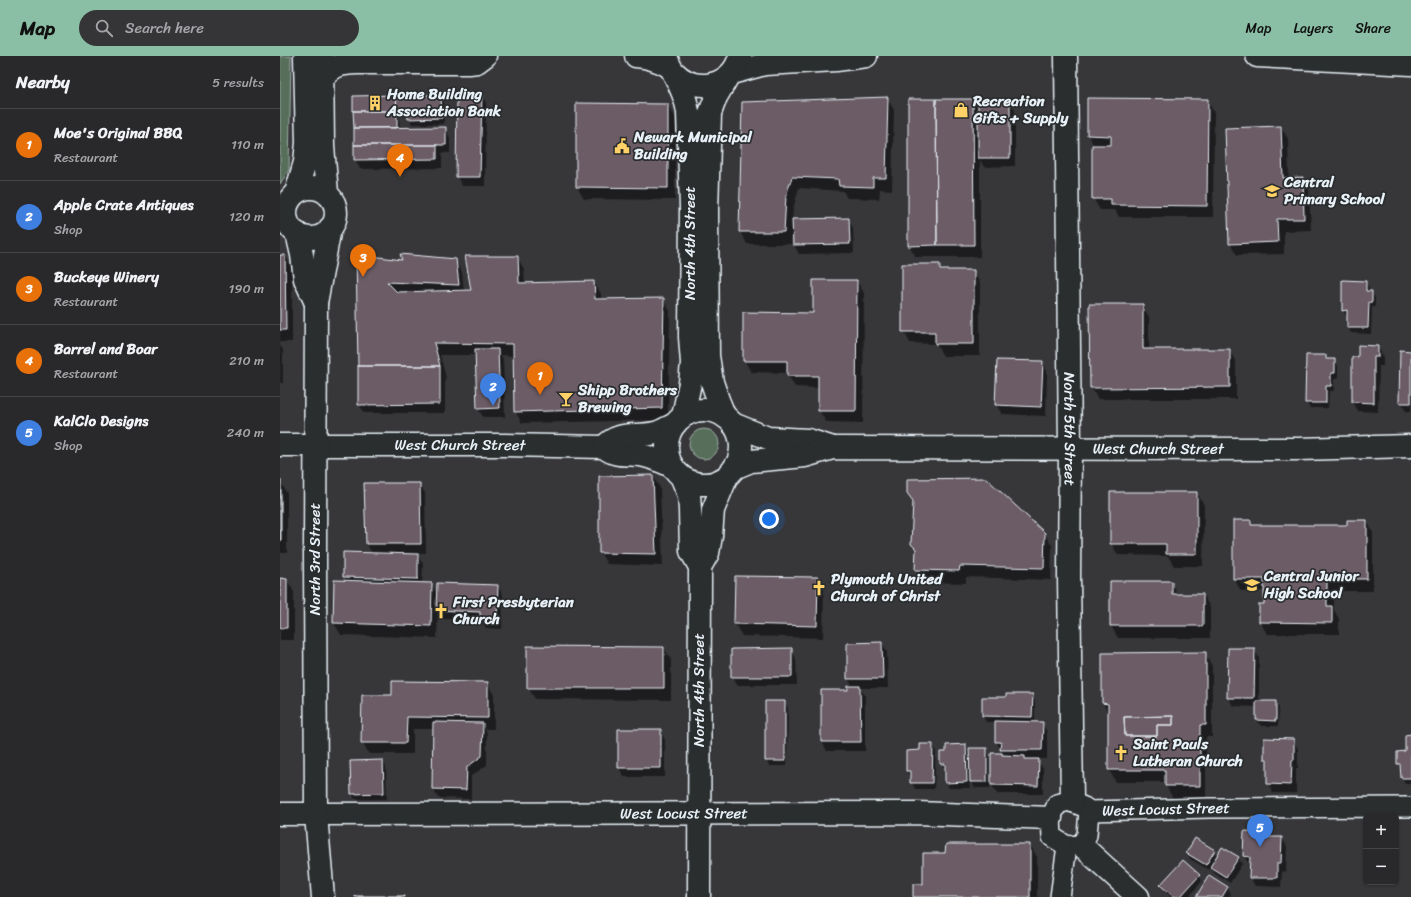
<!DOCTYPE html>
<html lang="en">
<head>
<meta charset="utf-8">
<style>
	body { margin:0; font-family:Sriracha,sans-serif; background:#353437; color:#f1f3f6 }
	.controls { position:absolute; right:12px; bottom:12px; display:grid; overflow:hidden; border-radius:6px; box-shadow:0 1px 3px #0004 }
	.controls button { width:36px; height:36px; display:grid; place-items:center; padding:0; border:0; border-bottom:1px solid #454447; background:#29282b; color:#f1f3f6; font:20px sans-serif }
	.you { position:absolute; left:489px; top:463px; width:14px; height:14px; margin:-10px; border:3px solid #fff; border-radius:50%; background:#1a73e8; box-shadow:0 0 0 6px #1a73e833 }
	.badge { display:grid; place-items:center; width:26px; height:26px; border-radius:50%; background:#8abfa5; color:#fff; font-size:13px; font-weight:700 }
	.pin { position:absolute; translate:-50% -33px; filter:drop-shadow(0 1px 2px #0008) }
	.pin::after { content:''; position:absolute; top:21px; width:14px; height:12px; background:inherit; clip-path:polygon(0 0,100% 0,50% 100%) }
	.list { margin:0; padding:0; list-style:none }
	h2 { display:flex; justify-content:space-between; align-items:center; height:52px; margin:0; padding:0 16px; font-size:17px }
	h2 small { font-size:13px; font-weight:400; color:#a5a6a9 }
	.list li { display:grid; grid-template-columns:26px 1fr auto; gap:12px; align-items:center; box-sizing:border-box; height:72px; padding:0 16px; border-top:1px solid #454447 }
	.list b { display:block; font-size:15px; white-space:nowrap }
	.list p { margin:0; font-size:13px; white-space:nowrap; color:#a5a6a9 }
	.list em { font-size:13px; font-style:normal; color:#a5a6a9 }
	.icon { flex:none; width:22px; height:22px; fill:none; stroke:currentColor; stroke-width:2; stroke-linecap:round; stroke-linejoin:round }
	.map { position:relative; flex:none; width:1131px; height:841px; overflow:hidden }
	header { display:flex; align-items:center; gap:24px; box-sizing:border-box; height:56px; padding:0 20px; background:#8abfa5; color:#111 }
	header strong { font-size:19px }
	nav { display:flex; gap:22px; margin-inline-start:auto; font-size:14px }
	.search { width:280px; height:36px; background:#353437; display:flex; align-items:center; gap:10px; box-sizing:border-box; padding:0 14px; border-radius:22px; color:#a5a6a9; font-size:15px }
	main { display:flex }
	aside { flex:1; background:#29282b }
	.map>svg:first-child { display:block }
</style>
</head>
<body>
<header>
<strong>Map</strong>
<div class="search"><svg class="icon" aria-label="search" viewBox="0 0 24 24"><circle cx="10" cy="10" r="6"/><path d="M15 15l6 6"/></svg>Search here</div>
<nav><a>Map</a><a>Layers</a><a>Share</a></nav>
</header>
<main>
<aside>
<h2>Nearby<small>5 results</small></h2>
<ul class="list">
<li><span class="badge" style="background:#e8710a">1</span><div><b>Moe's Original BBQ</b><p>Restaurant</p></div><em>110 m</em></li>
<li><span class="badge" style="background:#3f7fe0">2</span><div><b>Apple Crate Antiques</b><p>Shop</p></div><em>120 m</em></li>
<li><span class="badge" style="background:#e8710a">3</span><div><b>Buckeye Winery</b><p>Restaurant</p></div><em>190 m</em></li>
<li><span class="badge" style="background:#e8710a">4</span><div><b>Barrel and Boar</b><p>Restaurant</p></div><em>210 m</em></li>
<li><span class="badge" style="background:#3f7fe0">5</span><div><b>KalClo Designs</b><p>Shop</p></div><em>240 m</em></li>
</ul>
</aside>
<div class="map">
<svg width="1131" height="841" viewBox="0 0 1131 841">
	<rect width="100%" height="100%" fill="#373639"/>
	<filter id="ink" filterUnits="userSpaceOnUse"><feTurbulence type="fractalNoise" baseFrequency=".025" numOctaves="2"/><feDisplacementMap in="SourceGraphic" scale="8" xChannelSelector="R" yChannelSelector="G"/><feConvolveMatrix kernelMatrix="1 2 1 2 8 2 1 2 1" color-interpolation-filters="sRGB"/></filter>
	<g filter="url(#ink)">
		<path fill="#576e5a" stroke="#a0b0a9" d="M0 0H11L9 114 0 128Z
			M409 388a15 15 0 1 1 30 0a15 15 0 1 1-30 0Z"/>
		<path fill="#0007" fill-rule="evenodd" d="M201 38 206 47 205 130H182L177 121Z
			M161 40 164 46V68H132L128 60H119L120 73 165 72 170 82V97H162V112L80 113 75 103 74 41Z
			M607 42 614 54 612 134 600 133 599 143 567 142 563 135 519 132 513 153 512 164 568 163 573 172 574 197 519 198 514 189 513 168H512L511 188H467L460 176 463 47Z
			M808 43 927 44 934 56 933 161H839L835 154H820L813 142 814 90 808 79Z
			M693 44 699 54 729 45 735 54V110L704 111 700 104V201H636L629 189Z
			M388 49 395 61V144L304 143 297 131Z
			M1001 71 1008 83 1009 123 1022 122 1029 134 1031 174 1004 175V198L957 199 950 187Z
			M77 199 123 205 175 204 182 216 184 235H192L237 201 244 213 245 228 314 226 321 238V243H383L390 255 388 364 242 367 235 355 234 300 221 299 223 303 225 361H203L198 352 197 299H160L166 322H165V357H84L79 348Z
			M0 200H5L12 212V286H0Z
			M659 209 663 215H693L700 227V300H663L656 288 630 287 624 275Z
			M577 225 584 237 583 367 546 366 539 354V332L515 331 508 319V317L471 316 464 304 534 258Z
			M1086 226 1089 232V236H1092L1095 242V251H1092L1091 278 1071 277 1068 271V260H1066L1063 254Z
			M862 249 869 261V294H949L956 306V343H818L811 331Z
			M0 289 3 294V327H0Z
			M1098 291 1103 300V310H1099L1098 356 1078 355 1073 346V302H1079Z
			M1131 296V356L1126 355 1120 346Z
			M1046 300 1048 304H1055L1058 310V323H1054V335H1049L1048 352H1030L1026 346Z
			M718 305 762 306 767 315 766 360 722 358 716 349Z
			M373 420 380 432 383 510 327 508 320 496Z
			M0 425 7 437V497H0Z
			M139 428 145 437 146 497H136L143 508 142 528H151L158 539 218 530 223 539 222 573 206 572 201 564 163 563 158 555 157 582 61 579 54 567 55 525H66L64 521 92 498 87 488ZM161 553 205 555V557L161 555Z
			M628 437 765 478 772 490 771 524 686 521V527L643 526 636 514 637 496 632 488 634 447Z
			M917 437 924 449 923 510H894L888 500 838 499 831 487Z
			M970 465 973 470H1068L1087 465 1093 477V535H1054V554L1059 563V578H987L980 566V549H985V535H961L954 523Z
			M537 522 544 534 543 582 462 580 455 568Z
			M0 523 7 524 14 536V584H0Z
			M891 526 898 539H923L930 551V582H838L831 570Z
			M602 587 607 596 608 632H580L585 640V695H547L542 686V635H569L573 631 568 623V588Z
			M384 592 391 604V644L255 643 248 631Z
			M511 593 516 603 517 629H457L452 620Z
			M974 593 979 602V646H995L999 652 998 670H981L977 664V651L953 650 948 641Z
			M823 598H925L932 610V681H926V742H893L886 730V726H836L829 714V658L823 647Z
			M207 627 214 639V673H205L207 677V709L191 720V743L158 742 153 733 154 673H133V698H89L82 686 113 640Z
			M752 639 755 645V667H762L767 676V703H757L763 713V738H717L710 726H712L723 700H725L716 686V666H706L703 660V642H727Z
			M504 646 508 652 507 710H489L486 704Z
			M380 674 385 684V721H344L339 712Z
			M1131 679V727H1125L1122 722 1121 713 1118 708 1126 696Z
			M1013 684 1018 693V712H1016V737H993L988 728V708L985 703Z
			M652 689 656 695 654 733H635L627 715 641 695Z
			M686 689 691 698 706 693 709 699 710 732H695L689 723 690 732H669L666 726V714L661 708 667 697Z
			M102 705 106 711 107 743H75L72 738Z
			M988 777 990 782H1002L1007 791 1006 816 1002 815 1001 831 975 830 970 821V809L964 800Z
			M750 789 757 801V841H634L666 798Z
			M942 792 958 802 962 808 950 827 934 817 931 811 929 814 910 803 907 797 934 795 937 801Z
			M919 819 922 825 909 841H891L885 835 881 829Z
			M929 821 948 832 951 838 949 841H917Z"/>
		<path fill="#6c5c65" stroke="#e8f1f8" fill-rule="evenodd" d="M176 36 202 37 200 121H176L177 38Z
			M116 39 117 55H73V40Z
			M116 39H161L162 62 128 63 127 55H117Z
			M608 41 606 122H593V131L559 130 558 123 512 121 506 140 504 176H459L462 46Z
			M807 42 928 43 927 150 831 149V143H812V89H831V80L807 79Z
			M628 43H656L657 189 628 190Z
			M656 43H693L694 189H657Z
			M698 44H730V102H698Z
			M296 47 388 48V132L296 131Z
			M73 55H117V72H74Z
			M1001 70 1003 122 1023 121 1024 163H997L998 186 949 188 945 72Z
			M166 71V89H74V72Z
			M74 89H157V103L74 104Z
			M569 162 570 188 513 189 512 163Z
			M76 198 122 204 120 198 176 203 179 229 107 226 117 236 191 234 185 200H238L239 227 314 225 315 243 384 242 382 352 234 356 233 288 154 287 160 310H78Z
			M0 199H5L6 274H0Z
			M622 208H660V214H694V288H655V276H622Z
			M533 224H577L576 355H538V320H507V305H463V256L533 257Z
			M1062 224 1086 225V235H1092V246H1089L1088 272H1067V254L1062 255Z
			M809 248H863V293H950V331L810 332Z
			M1078 289 1098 290V301H1094V347L1072 346V301H1078Z
			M195 293H218L220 352 197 353Z
			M1120 294 1131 295V347H1119Z
			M1026 299H1046V303H1055V317H1051V330H1046V347H1025Z
			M717 304 763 305 761 351 715 349Z
			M78 310H160V348L78 349Z
			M373 419 376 498 319 497V420Z
			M706 422 765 477 764 512 680 510 679 515 635 514 636 493 631 488 633 445 627 437V423Z
			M0 424H1V485H0Z
			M84 427H140L141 488H86Z
			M830 436H917V498H886V488H830Z
			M953 464H971V469H1067V464H1087V523H1047V550H1052V567L979 566V548H984V523H953Z
			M63 496 138 498V523L63 521Z
			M455 520 538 521 537 570 454 568Z
			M0 522 7 523V572H0Z
			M54 524 152 527 151 570 53 567Z
			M830 525H892V538H923V570H830Z
			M157 527 218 529 217 564H200V556L156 554Z
			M602 586 603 623H567V587Z
			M247 590 384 591V632H247Z
			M512 592V621H451V593Z
			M948 592H975L974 642H947Z
			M926 596V669H920V730H885V714H828V648L822 647V597ZM893 660V669H877V680H845L844 661Z
			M112 625 208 626V662L127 661 126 687H81L82 639H112Z
			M568 630H580L581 686H541V634H568Z
			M726 638H753L752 661 702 660V641H726Z
			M485 645H505V705H485Z
			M976 645H996V665L976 664Z
			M893 660V669H877V680H845L844 661Z
			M715 665 763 666 762 694H720L721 686H715Z
			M153 666 203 667 202 700 187 711 186 734 152 733Z
			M338 673H381V712H338Z
			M1131 678V722H1121L1120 708H1117V696L1125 695V679Z
			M984 682 1014 683V704H1012L1011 729 987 728V703H984Z
			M640 688H653L652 727H630V715H626V695L640 694Z
			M686 688 687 726 665 727V708H660V696H666V689Z
			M689 692H707V726H690Z
			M711 697H722V699L745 700V703H759L758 730 711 729Z
			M103 704 104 737 71 738 70 705Z
			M964 775 988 776V781H1002L1001 807H997V822H969L970 801 963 800Z
			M915 782 935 794 926 809 906 797Z
			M666 788H750V841H633V828H643V797H665Z
			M942 791 959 801 946 821 930 811Z
			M903 804 920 819 900 841H894L880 829Z
			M929 819 948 831 942 841H916Z
			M75 840H125V841H75Z"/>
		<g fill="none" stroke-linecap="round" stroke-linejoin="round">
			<g stroke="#e8f1f8" stroke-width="22">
				<g id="minor">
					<path d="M789 745 804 751 809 755 807 779 801 789 787 790 772 781 771 762 777 748Z"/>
					<path id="s1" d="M809 755 930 752 1131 751"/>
					<path d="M780 841 787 790"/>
				</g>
			</g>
			<g stroke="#e8f1f8" stroke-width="25">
				<g id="tertiary">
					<path id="s2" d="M786 0 790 393 789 521 792 745"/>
					<path d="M17 177 22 199 25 223 36 247"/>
					<path d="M453 368 488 382 528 384 553 392"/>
					<path id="s3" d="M0 389H225L324 391C337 402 346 397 360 399 372 401 383 406 393 411"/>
					<path d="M324 391C339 374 355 382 375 377 381 376 388 371 395 368"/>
					<path id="s4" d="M454 412 471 405 525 400 553 392 1018 393 1131 390"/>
					<path id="s5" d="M0 758 637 757 771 762"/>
					<path d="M801 789 858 841"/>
					<path d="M43 841 36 759 35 497 36 247 50 172"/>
				</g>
			</g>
			<g stroke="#e8f1f8" stroke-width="25">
				<path id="secondary" d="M42 0 43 90 47 138
					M356 0C369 1 379 4 390 11
					M977 0 1131 8
					M452 17 485 8 556 4 586 0
					M43 21C56 8 60 8 78 7H189L197 6 205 0
					M6 157a25 25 0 1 1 50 0a25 25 0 1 1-50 0Z
					M16 137 25 106 27 87 25 0"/>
			</g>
			<g stroke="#e8f1f8" stroke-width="25">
				<path id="primary" d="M386 0C388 6 390 12 394 16 416 39 452 30 460 0
					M393 16C400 29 406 41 408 56L411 152 410 281 412 307 410 327 403 360
					M387 391a37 37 0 1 1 74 0a37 37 0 1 1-74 0Z
					M445 361 438 344 432 326 428 300 427 154 430 57 436 41 448 20
					M401 420 409 439 410 454 411 495 420 511 419 841
					M420 511 428 497 431 480 433 454 447 420"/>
			</g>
			<use href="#minor" stroke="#2a2d2e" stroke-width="19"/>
			<use href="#tertiary" stroke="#2a2d2e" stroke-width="22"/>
			<use href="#secondary" stroke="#2a2d2e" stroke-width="22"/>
			<use href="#primary" stroke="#2a2d2e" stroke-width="22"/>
		</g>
	</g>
	<defs>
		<g id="building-bare" transform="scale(1.2)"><path d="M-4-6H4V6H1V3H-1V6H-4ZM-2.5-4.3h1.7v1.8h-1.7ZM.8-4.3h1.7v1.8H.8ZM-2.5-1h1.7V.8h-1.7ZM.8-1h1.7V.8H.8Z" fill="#ffd166" stroke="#2a2d2e" stroke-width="2.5" paint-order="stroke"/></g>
		<g id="shop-bare" transform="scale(1.2)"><path d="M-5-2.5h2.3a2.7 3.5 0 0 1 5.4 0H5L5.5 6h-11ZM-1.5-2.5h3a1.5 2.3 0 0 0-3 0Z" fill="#ffd166" stroke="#2a2d2e" stroke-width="2.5" paint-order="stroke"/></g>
		<g id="civic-bare" transform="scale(1.2)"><path d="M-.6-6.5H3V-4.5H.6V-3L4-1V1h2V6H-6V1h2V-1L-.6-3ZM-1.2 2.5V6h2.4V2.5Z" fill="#ffd166" stroke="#2a2d2e" stroke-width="2.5" paint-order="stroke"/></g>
		<g id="school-bare" transform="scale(1.2)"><path d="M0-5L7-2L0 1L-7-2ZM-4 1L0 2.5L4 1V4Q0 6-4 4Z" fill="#ffd166" stroke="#2a2d2e" stroke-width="2.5" paint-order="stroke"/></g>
		<g id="bar-bare" transform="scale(1.2)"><path d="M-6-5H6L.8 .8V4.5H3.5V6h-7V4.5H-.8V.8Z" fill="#ffd166" stroke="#2a2d2e" stroke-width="2.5" paint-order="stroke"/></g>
		<g id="church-bare" transform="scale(1.2)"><path d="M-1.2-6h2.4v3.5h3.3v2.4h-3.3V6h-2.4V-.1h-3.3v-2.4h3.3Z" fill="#ffd166" stroke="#2a2d2e" stroke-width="2.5" paint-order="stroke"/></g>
	</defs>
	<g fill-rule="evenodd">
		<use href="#building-bare" x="95" y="47"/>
		<use href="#shop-bare" x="681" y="54"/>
		<use href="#civic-bare" x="342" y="90"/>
		<use href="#school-bare" x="992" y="135"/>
		<use href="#bar-bare" x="286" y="343"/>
		<use href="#school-bare" x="972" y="529"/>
		<use href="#church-bare" x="539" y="532"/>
		<use href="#church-bare" x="161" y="555"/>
		<use href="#church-bare" x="841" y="697"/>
	</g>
	<g text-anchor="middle" stroke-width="3.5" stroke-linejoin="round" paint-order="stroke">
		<g font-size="15" font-weight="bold" fill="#e8f1f8" stroke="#2a2d2e" text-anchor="start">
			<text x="107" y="43">Home Building<tspan x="107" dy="17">Association Bank</tspan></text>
			<text x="693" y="50">Recreation<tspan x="693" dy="17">Gifts + Supply</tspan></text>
			<text x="354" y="86">Newark Municipal<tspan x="354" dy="17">Building</tspan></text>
			<text x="1004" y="131">Central<tspan x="1004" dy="17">Primary School</tspan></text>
			<text x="298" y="339">Shipp Brothers<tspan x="298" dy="17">Brewing</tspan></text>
			<text x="984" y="525">Central Junior<tspan x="984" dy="17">High School</tspan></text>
			<text x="551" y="528">Plymouth United<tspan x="551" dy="17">Church of Christ</tspan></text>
			<text x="173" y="551">First Presbyterian<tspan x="173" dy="17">Church</tspan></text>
			<text x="853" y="693">Saint Pauls<tspan x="853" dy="17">Lutheran Church</tspan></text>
		</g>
		<g font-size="15" fill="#e8f1f8" stroke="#2a2d2e">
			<text transform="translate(410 187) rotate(-90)" y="5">North 4th Street</text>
			<text dy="5" stroke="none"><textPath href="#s2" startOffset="373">North 5th Street</textPath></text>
			<text dy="5" stroke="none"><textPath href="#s3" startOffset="180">West Church Street</textPath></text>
			<text dy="5" stroke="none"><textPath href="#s4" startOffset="427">West Church Street</textPath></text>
			<text transform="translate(35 503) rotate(-90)" y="5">North 3rd Street</text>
			<text transform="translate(419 634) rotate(-90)" y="5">North 4th Street</text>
			<text dy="5" stroke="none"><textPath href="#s1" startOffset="77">West Locust Street</textPath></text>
			<text dy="5" stroke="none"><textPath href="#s5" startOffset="404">West Locust Street</textPath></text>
		</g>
	</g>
</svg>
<div class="controls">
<button>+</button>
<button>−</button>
</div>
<div class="you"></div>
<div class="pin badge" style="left:260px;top:339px;background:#e8710a">1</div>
<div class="pin badge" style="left:213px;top:350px;background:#3f7fe0">2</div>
<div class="pin badge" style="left:83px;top:221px;background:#e8710a">3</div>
<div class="pin badge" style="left:120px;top:121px;background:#e8710a">4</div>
<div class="pin badge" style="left:980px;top:791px;background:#3f7fe0">5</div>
</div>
</main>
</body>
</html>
